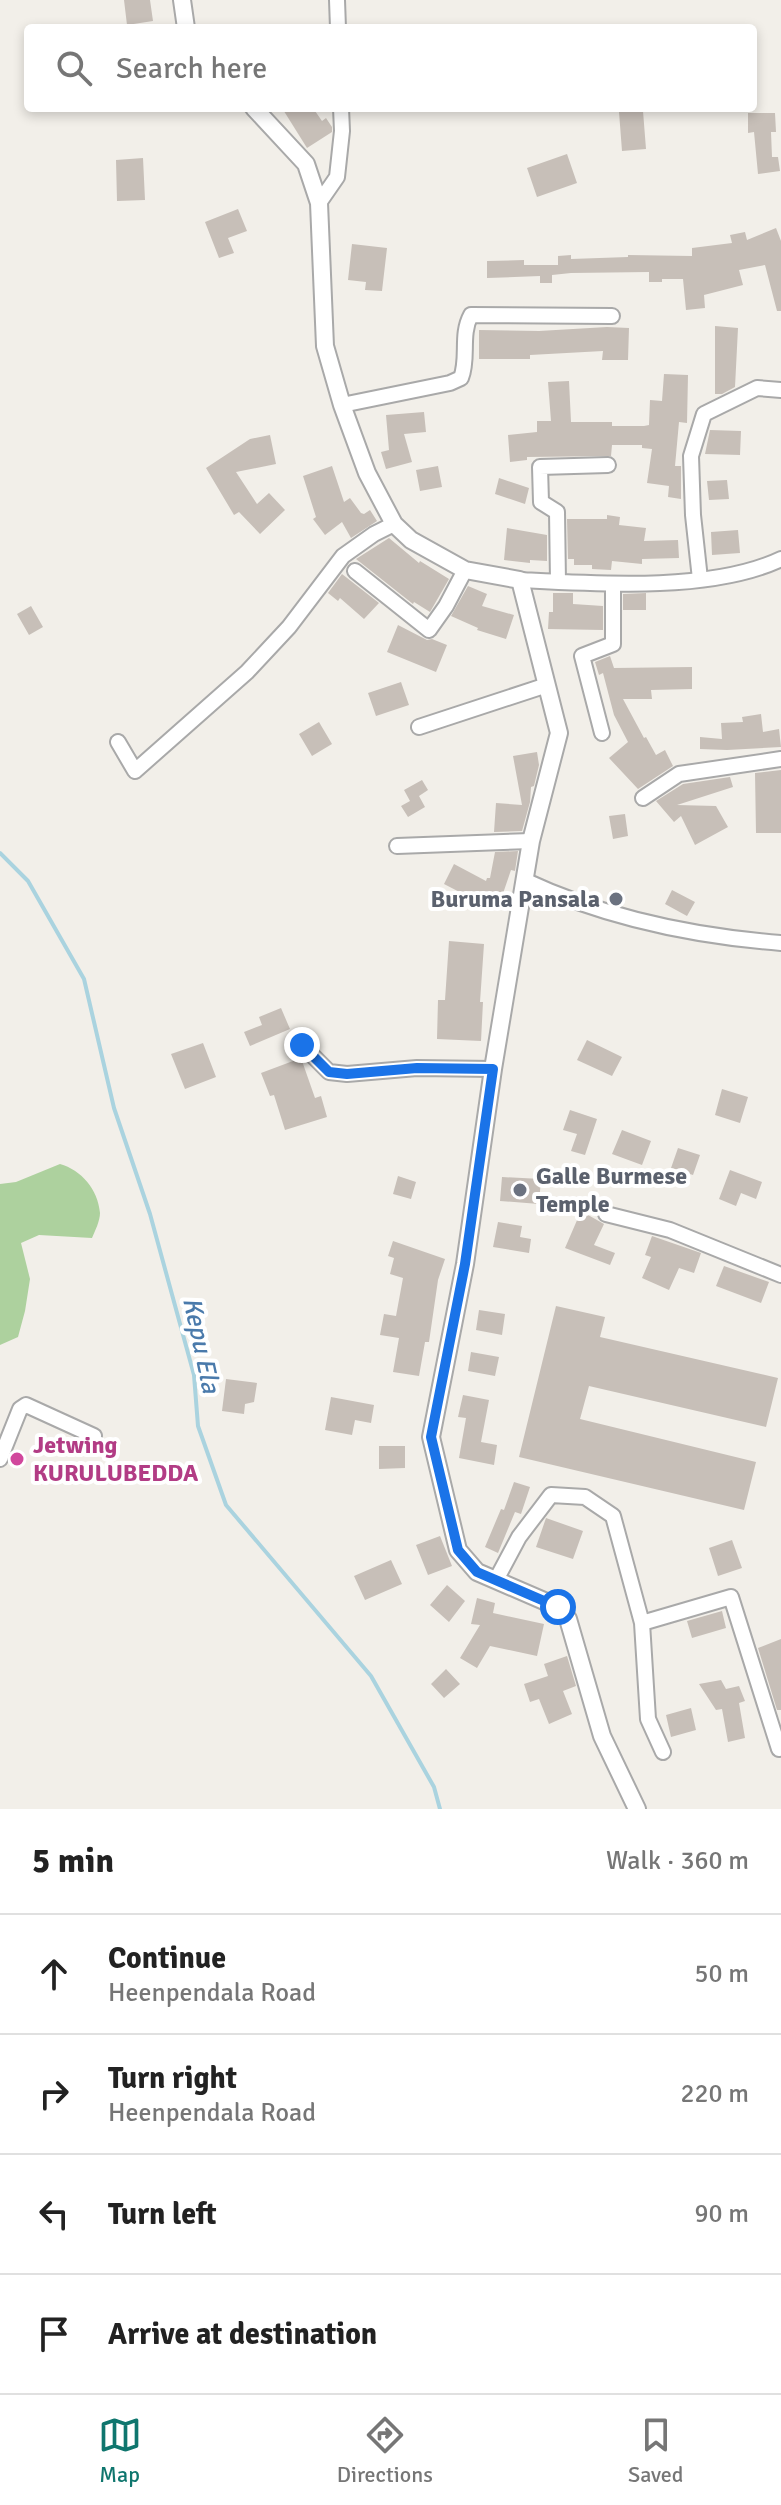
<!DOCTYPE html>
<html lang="en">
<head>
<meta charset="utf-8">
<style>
	body { margin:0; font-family:Signika,sans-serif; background:#f6f6f6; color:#222 }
	.stop { position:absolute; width:24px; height:24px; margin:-18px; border:6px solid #1a73e8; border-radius:50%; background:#fff }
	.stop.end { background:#1a73e8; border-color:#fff; box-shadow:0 2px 8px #0008 }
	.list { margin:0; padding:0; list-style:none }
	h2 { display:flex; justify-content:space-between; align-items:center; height:104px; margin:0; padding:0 32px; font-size:34px }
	h2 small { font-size:26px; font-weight:400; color:#767676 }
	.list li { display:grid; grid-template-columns:52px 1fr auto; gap:24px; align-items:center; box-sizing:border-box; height:120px; padding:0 32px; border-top:2px solid #e0e0e0 }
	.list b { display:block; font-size:30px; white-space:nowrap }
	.list p { margin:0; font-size:26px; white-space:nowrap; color:#767676 }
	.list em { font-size:26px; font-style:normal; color:#767676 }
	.icon { flex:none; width:44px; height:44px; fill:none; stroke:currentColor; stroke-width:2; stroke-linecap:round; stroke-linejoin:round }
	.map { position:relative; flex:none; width:781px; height:1809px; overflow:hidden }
	.search { position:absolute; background:#fff; box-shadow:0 4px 12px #0003; left:24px; right:24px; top:24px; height:88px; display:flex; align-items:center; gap:20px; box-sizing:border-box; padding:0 28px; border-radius:8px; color:#767676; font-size:30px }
	.sheet { height:584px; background:#fff }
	nav { display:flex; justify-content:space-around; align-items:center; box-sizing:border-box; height:112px; border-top:2px solid #e0e0e0; background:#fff; font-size:22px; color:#767676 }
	nav a { display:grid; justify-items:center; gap:4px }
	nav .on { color:#0f766e }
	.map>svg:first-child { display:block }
</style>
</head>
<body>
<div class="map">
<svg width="781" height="1809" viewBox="0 0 781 1809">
	<rect width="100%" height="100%" fill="#f2efe9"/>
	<path fill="#add19e" d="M60 1164C81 1170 98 1189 100 1213 100 1221 95 1231 92 1238L39 1235 21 1243 30 1279 25 1311 18 1337 0 1345V1184L16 1182Z"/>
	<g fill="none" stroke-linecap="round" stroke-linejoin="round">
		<path stroke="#aad3df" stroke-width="4" d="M0 853 28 881 84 979 114 1108 150 1214 194 1375 198 1426 226 1505 371 1676 434 1787 440 1809"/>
	</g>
	<path fill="#c7bfb8" d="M124 0H150L153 21 127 25Z
		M282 108H313L322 121 326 118 332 127V132L307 148Z
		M643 111 646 149 622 151 619 112Z
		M748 113H775L776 132H771L772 157H778L780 171 758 174 754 132 748 133Z
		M567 154 577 183 537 197 527 168Z
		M143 158 145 200 117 201 116 160Z
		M238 209 247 231 228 238 234 253 219 258 205 222Z
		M776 228 781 241V311H777L765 265 739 270 743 285 704 295 705 308 686 310 683 279H662V282H649V272L571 273 552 275V283H540V276L487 278V261L524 260V265H558V256L571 255V259L628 257V255L692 256V248L732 243 730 235 745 232 747 240Z
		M352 244 387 248 382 291 365 290 366 282 348 280Z
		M715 326 738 328 735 387 722 394H715Z
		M607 327 629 328 628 360H602L603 351 530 355V359H479V330L539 331Z
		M664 374 688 375 687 423 679 422 675 466H681V499L668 497 669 486 647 483 652 449 642 448V445H612L611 456 527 457V460L510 462 508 435 537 432V421H551L548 382 569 381 571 422H612V426H644L649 425 650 400 662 401Z
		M424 412 426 432 404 434 412 462 386 469 381 452 389 450 386 415Z
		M710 430 741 431 740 455 705 454Z
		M270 435 276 464 236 472 257 504 269 493 285 510 260 534 239 512 234 515 206 468 250 439Z
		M332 466 344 502 350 498 361 513 364 514 370 510 377 521 351 538 342 522 325 535 313 519 316 517 303 476Z
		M438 466 442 487 420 491 416 470Z
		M499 478 529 488 525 504 495 494Z
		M727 480 729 499 709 500 707 481Z
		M607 515 620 517 619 525 646 528 644 541 678 540 679 558 642 559V564L612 561 611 570 592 569V565H574V559H568L567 519H607Z
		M507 528 547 535V561L530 560V563L504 560Z
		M738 530 740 553 712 555 711 532Z
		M389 538 419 563 420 561 449 579 430 612 414 602 413 604 356 559Z
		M342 574 379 603 364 619 340 598 338 601 328 593Z
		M468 586 487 594 482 606 514 615 506 639 477 630 478 628 451 616Z
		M553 593H573V604L603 606V630L548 629 549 612H553Z
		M646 593V610H623V594Z
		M31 606 43 627 29 635 17 614Z
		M398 625 427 640 432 639 447 645 436 672 387 652Z
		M610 656 614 668 692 667V689L651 690 652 699H623L644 738 646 737 656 755 665 750 673 766 638 789 609 758 628 742 614 715 603 673 599 675 595 662Z
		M401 682 409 705 376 716 368 693Z
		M761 714 763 732 779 729 781 747 727 750 700 749V737L722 739 721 723 743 722 742 717Z
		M319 722 332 744 312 756 299 734Z
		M537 752 539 765 534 786 531 787 530 802 522 831 494 832 496 803 522 805 513 756Z
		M781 770V833H756L755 773Z
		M730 777 733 787 677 805 716 806 728 827 695 845 681 816 674 822 656 801 683 784Z
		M422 780 428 790 419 796 425 807 408 817 401 806 410 801 404 790Z
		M625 814 628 836 613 839 609 816Z
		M518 851 515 871 511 870 498 908 473 899 444 884 454 864 486 881 487 878H490L495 852Z
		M672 890 695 902 687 916 665 904Z
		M449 941 484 944 480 1002H483L481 1041 437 1039 438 1000H445Z
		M281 1008 290 1029 250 1046 244 1032 262 1025 259 1017Z
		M587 1040 622 1057 612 1076 577 1060Z
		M203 1043 216 1077 185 1089 171 1054Z
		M301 1058 315 1098 321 1096 327 1117 285 1130 274 1095 270 1096 261 1073Z
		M722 1089 748 1097 740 1123 715 1115Z
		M570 1110 597 1119 585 1155 571 1151 577 1134 563 1130Z
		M622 1130 651 1141 642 1165 612 1154Z
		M678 1148 700 1155 693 1175 671 1168Z
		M730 1170 762 1182 756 1199 741 1193 736 1206 719 1199Z
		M398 1176 416 1182 411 1199 393 1194Z
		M502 1177 541 1179 539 1204 500 1201Z
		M581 1211 604 1224 594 1245 615 1253 610 1265 565 1248Z
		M498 1222 522 1226 520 1237 531 1239 529 1253 493 1247Z
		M652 1236 701 1253 694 1273 679 1268 669 1290 642 1278 651 1257 645 1255Z
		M393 1241 445 1259 438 1280 429 1342H425L419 1376 393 1372 399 1338 380 1335 384 1314 396 1316 403 1278 390 1274 394 1258 388 1256Z
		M724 1266 769 1282 761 1303 716 1286Z
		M556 1306 605 1317 600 1337 778 1378 766 1427 589 1386 580 1419 756 1462 744 1510 519 1457Z
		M479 1310 505 1314 502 1335 476 1330Z
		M471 1352 499 1357 495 1376 468 1371Z
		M226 1379 257 1383 254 1402 245 1404 244 1414 222 1411Z
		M463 1395 489 1400 481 1442 497 1445 494 1465 459 1458 466 1418 458 1417Z
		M331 1397 374 1405 371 1423 355 1420 352 1435 325 1430Z
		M379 1446H405V1468L379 1469Z
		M514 1482 530 1487 521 1514 515 1512 498 1553 485 1547 501 1509 504 1510Z
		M546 1518 583 1531 573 1559 536 1547Z
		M440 1536 452 1566 428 1575 416 1545Z
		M732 1540 742 1568 718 1576 709 1548Z
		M391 1560 402 1584 365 1600 354 1576Z
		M447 1585 465 1601 449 1622 430 1605Z
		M477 1598 495 1603 493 1613 544 1624 537 1656 490 1646 477 1668 460 1658 480 1625 471 1624Z
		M722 1611 726 1628 692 1638 687 1621Z
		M781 1639V1710H777L758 1648Z
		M567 1656 576 1686 563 1691 572 1714 549 1724 539 1699 530 1702 524 1684 548 1676 544 1664Z
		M446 1669 460 1684 444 1698 431 1684Z
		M721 1680 726 1689 739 1686 745 1701 739 1703 745 1738 728 1742 722 1709 716 1710 699 1684Z
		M691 1708 696 1730 671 1737 666 1715Z"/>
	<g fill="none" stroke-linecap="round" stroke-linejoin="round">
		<g stroke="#a9a9a9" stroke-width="18">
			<path id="minor" d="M337 0 338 28
				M319 203 337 177 342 131 341 108
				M342 405 450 383 461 378C469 358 460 335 471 315L612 316
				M355 571 429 630 446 606 465 570
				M700 579 693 515 691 456 704 414 757 388 781 390
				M520 580C596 584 712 592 781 559
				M558 582 557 512 541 502 540 467 608 465
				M419 727 547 685
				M602 733 582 656 613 644V584
				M118 742 135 771 247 672 289 627 343 556 374 534 394 524
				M643 798 679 774 781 759
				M397 846 531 841
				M524 880C605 918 692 936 781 943
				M302 1045 329 1072 347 1074 417 1068 493 1069
				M606 1214 670 1230 781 1275
				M0 1459 20 1409 26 1405 94 1436
				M496 1580 519 1537 551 1495 585 1497 613 1516 642 1623 648 1719 663 1752
				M642 1623 731 1597 779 1749"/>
		</g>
		<g stroke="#a9a9a9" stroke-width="20">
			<path id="tertiary" d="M182 0 186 28
				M254 108 306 164 319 203 325 346 342 405 367 473 394 524 411 540 465 570 520 580 559 733 531 841 493 1069 465 1264 431 1437 458 1550 477 1572 558 1607 568 1619 602 1736 637 1809"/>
		</g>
		<use href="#minor" stroke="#fff" stroke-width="14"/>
		<use href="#tertiary" stroke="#fff" stroke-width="16"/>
	</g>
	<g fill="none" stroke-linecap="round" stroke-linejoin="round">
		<path stroke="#1a73e8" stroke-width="10" d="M302 1045 329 1072 347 1074 417 1068 493 1069 465 1264 431 1437 458 1550 477 1572 558 1607"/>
	</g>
	<g fill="#6b7280" stroke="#fff" stroke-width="3">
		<circle cx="616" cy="899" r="8"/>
		<circle cx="520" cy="1190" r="8"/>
	</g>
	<circle fill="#d1479c" stroke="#fff" stroke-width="3" cx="17" cy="1459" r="8"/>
	<g text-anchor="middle" stroke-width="8" stroke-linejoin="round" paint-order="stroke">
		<g font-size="24" font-weight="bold" fill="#5b616d" stroke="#fff" text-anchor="end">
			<text x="600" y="907">Buruma Pansala</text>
			<text x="536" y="1184" text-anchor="start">Galle Burmese<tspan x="536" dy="28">Temple</tspan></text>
		</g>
		<g font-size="24" font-weight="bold" fill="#b23c85" stroke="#fff" text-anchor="start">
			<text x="33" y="1453">Jetwing<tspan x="33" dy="28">KURULUBEDDA</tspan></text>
		</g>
		<g font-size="26" font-style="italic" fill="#4a7aab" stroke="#fff">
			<text transform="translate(202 1345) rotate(78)" y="9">Kepu Ela</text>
		</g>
	</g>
</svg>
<div class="stop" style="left:558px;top:1607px"></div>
<div class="stop end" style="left:302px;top:1045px"></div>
<div class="search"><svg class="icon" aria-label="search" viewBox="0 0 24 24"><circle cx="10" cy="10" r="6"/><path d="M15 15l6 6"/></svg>Search here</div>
</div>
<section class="sheet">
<h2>5 min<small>Walk · 360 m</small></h2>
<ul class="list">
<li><svg class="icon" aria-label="ahead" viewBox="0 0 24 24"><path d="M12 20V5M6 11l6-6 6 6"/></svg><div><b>Continue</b><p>Heenpendala Road</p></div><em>50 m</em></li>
<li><svg class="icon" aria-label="right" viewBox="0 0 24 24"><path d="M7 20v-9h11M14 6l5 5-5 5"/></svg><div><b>Turn right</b><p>Heenpendala Road</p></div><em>220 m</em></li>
<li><svg class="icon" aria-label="left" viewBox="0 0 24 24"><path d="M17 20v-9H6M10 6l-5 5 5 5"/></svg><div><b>Turn left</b></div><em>90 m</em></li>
<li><svg class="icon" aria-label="arrive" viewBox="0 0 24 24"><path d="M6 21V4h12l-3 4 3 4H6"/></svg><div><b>Arrive at destination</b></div></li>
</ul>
</section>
<nav>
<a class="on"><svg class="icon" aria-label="map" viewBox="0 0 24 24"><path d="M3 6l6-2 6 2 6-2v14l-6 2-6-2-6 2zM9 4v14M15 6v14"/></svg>Map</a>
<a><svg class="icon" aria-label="directions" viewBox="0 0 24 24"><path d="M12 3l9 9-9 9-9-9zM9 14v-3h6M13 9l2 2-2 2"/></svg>Directions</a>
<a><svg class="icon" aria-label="saved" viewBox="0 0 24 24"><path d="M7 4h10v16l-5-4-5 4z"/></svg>Saved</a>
</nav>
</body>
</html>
